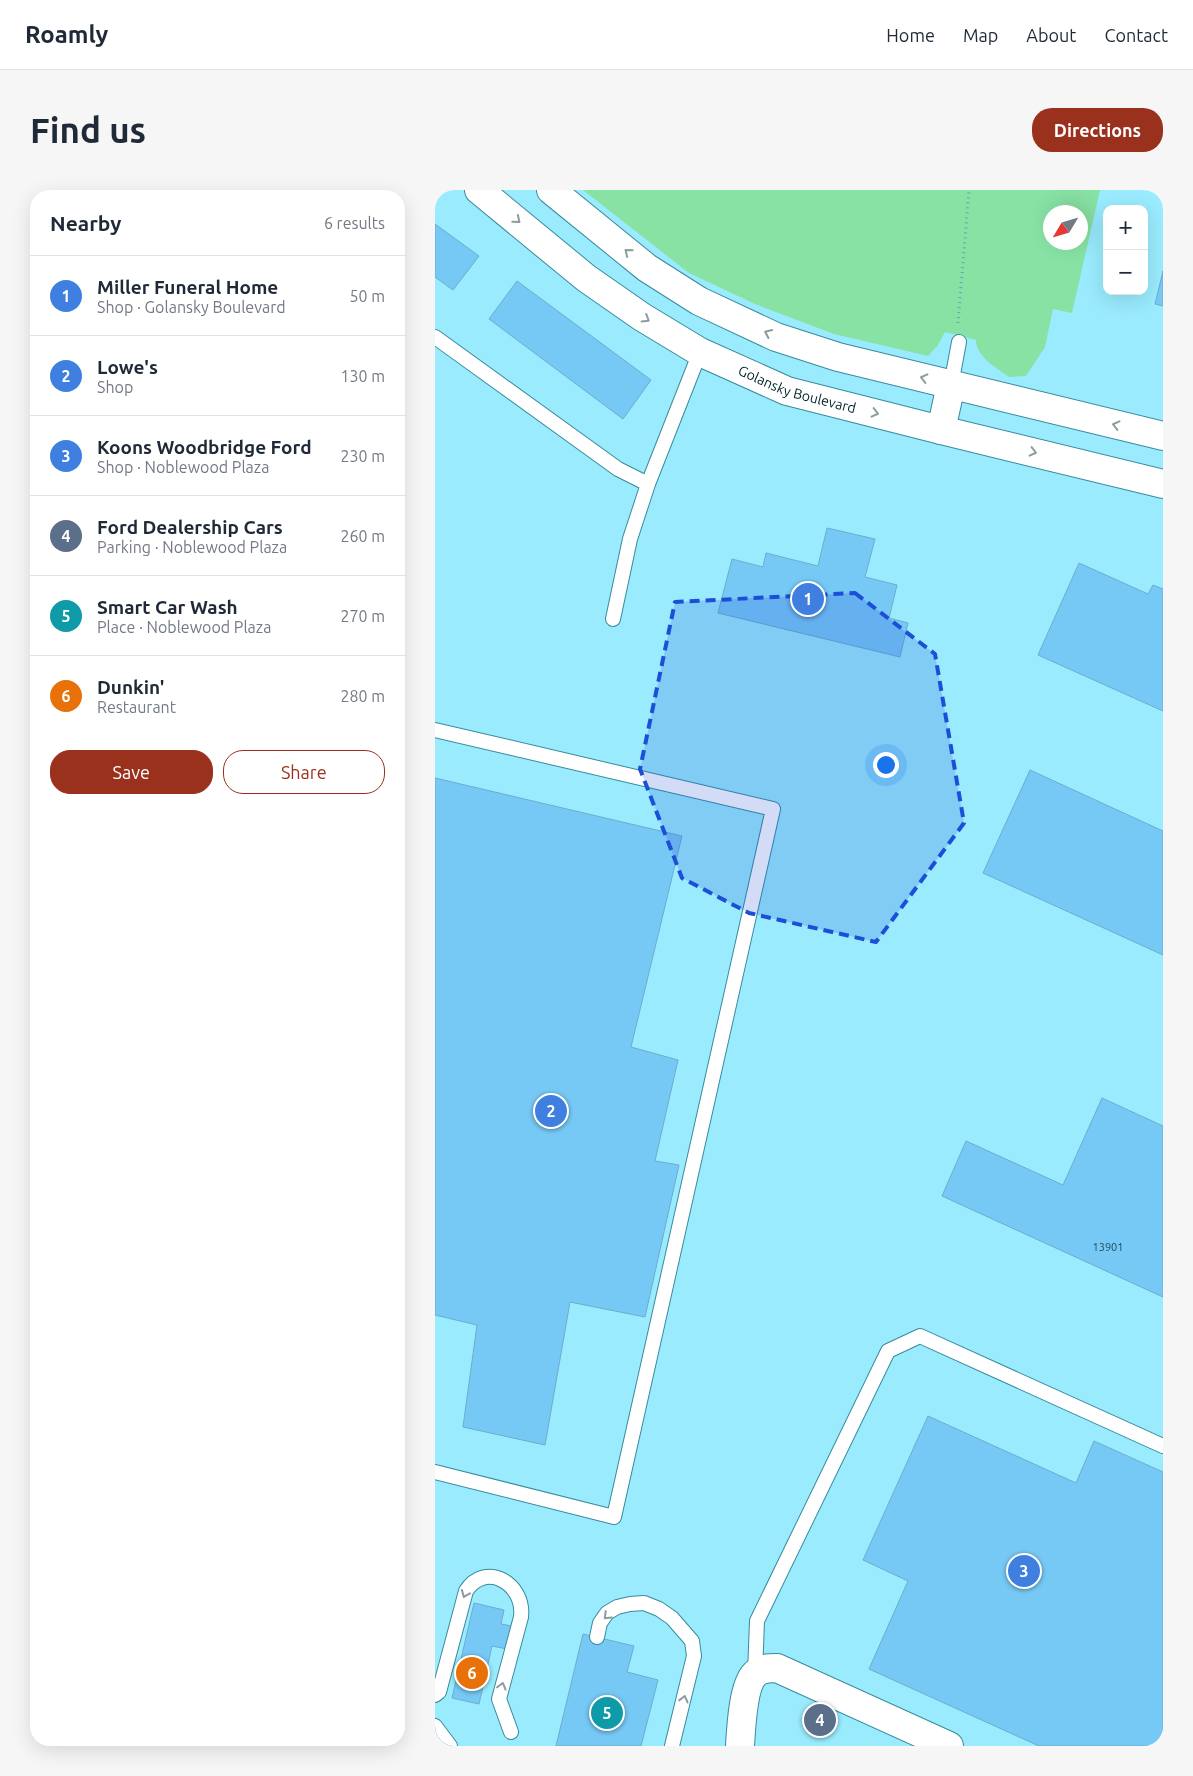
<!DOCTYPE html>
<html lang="en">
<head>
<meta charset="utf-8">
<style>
	body { margin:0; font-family:Ubuntu,sans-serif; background:#f6f6f7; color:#1f2937 }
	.controls { position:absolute; right:15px; top:15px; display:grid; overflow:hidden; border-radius:10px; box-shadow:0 5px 20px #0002 }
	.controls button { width:45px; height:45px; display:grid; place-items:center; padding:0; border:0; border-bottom:1px solid #e0e1e3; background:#fff; color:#1f2937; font:25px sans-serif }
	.compass { position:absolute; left:608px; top:15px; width:45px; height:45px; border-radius:50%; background:#fff; box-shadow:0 5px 20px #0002; rotate:232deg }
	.you { position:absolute; left:450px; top:574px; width:18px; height:18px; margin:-12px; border:4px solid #fff; border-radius:50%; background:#1a73e8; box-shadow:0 0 0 8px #1a73e833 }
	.badge { display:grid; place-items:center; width:32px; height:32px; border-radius:50%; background:#9a311c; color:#fff; font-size:16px; font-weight:700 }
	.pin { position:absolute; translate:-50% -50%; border:2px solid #fff; box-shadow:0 1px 5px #0006 }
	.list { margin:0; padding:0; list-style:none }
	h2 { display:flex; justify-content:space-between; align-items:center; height:65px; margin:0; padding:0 20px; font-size:21px }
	h2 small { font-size:16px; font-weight:400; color:#747a83 }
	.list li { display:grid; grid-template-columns:32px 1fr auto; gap:15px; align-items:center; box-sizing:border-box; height:80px; padding:0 20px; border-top:1px solid #e0e1e3 }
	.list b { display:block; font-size:19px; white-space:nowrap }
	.list p { margin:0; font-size:16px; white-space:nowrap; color:#747a83 }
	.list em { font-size:16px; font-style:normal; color:#747a83 }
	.actions { display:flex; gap:10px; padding:15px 20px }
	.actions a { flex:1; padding:11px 0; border:1px solid #9a311c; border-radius:20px; text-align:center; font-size:18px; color:#9a311c }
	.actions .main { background:#9a311c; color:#fff }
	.map { position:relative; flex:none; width:728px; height:1556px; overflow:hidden; border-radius:20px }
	header { display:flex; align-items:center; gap:30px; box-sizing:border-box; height:70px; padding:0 25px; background:#fff; border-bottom:1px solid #e0e1e3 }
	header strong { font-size:24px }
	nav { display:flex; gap:28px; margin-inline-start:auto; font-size:18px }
	.intro { display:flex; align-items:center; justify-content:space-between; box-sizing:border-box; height:120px; padding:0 30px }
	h1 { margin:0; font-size:35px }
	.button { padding:12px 22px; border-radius:20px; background:#9a311c; color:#fff; font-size:18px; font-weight:700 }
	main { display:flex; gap:30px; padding:0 30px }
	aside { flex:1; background:#fff; border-radius:20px; box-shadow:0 5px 20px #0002 }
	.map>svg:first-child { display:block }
</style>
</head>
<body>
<header>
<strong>Roamly</strong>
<nav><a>Home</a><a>Map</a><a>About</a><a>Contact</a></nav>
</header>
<div class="intro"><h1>Find us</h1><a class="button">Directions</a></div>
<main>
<aside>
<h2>Nearby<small>6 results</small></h2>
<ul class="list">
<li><span class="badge" style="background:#3f7fe0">1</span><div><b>Miller Funeral Home</b><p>Shop · Golansky Boulevard</p></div><em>50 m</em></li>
<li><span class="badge" style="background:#3f7fe0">2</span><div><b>Lowe's</b><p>Shop</p></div><em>130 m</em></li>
<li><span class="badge" style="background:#3f7fe0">3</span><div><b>Koons Woodbridge Ford</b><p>Shop · Noblewood Plaza</p></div><em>230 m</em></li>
<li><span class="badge" style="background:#5c6f8a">4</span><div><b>Ford Dealership Cars</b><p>Parking · Noblewood Plaza</p></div><em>260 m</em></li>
<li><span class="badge" style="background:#0f9aa8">5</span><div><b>Smart Car Wash</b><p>Place · Noblewood Plaza</p></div><em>270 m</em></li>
<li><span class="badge" style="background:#e8710a">6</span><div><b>Dunkin'</b><p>Restaurant</p></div><em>280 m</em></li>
</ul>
<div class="actions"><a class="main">Save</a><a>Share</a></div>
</aside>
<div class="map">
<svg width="728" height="1556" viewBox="0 0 728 1556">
	<rect width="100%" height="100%" fill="#99ebfd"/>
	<path fill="#88e2a4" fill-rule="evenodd" d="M148 0H665L637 123 618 119 610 157 591 186 574 187C562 178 541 167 541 150L510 142 503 155 493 166 399 144 320 114 254 83ZM616 22H646V52H616Z"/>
	<path fill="#77c9f5" stroke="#6caccf" d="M0 34 44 66 18 100 0 87Z
		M728 81V116L720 114Z
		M82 91 216 190 188 229 54 129Z
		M392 338 440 349 430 387 462 395 454 428 473 433 465 467 283 423 297 369 328 377 331 363 383 376Z
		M644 373 713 404 718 395 728 399V521L603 465Z
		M595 580 728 641V765L548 683Z
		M0 588 247 646 196 857 243 870 220 971 244 975 210 1127 135 1112 110 1255 28 1237 42 1135 0 1125Z
		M667 908 728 936V1107L507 1006 531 951 628 995Z
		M493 1226 641 1293 659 1251 728 1282V1556H604L434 1479 473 1391 428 1370Z
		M39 1413 69 1420 66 1434 77 1436 72 1459 57 1456 44 1514 17 1508Z
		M148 1444 199 1456 192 1482 223 1490 206 1556H121Z"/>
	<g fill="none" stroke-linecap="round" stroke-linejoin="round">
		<g stroke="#388b9c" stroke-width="16">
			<path id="service" d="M0 147 183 279 213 294
				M516 195 524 152
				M178 429 195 349 213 294 265 162
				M0 540 338 619 179 1327 0 1282
				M162 1447 165 1433 172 1423 182 1417 195 1414 209 1413 224 1419 237 1428 257 1451 259 1466 237 1556
				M320 1484 322 1431 453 1161 485 1146 728 1256
				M0 1505 4 1502 31 1401C50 1371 90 1393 86 1427L64 1509 76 1542
				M0 1536 15 1556"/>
		</g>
		<g stroke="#388b9c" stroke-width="30">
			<path id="minor" d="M305 1556C306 1540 308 1495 320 1484 326 1478 334 1478 342 1478L514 1556"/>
		</g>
		<g stroke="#388b9c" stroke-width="30">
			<g id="tertiary">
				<path id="s1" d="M44 0 151 88 207 127 265 162 352 201 506 240 728 294"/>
				<path d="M116 0 212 78 264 111 341 147 403 167 728 246"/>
				<path d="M506 240 516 195"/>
			</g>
		</g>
		<path stroke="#63a4b3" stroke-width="3" stroke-dasharray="1 4" stroke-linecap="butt" d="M523 133 534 0"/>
		<use href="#service" stroke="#fff" stroke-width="14"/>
		<use href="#minor" stroke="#fff" stroke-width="28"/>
		<use href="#tertiary" stroke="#fff" stroke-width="28"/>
	</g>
	<defs><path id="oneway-chevron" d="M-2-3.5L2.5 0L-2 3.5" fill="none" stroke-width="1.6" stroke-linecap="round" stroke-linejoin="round" transform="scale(1.25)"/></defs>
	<g stroke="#8c9c9f">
		<use href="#oneway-chevron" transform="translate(82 30) rotate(39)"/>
		<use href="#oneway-chevron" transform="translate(193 62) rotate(-141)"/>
		<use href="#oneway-chevron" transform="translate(211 129) rotate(32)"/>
		<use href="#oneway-chevron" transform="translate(333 143) rotate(-155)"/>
		<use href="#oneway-chevron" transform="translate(489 188) rotate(-166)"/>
		<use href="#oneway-chevron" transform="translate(440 223) rotate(14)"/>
		<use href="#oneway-chevron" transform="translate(681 235) rotate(-166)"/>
		<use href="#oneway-chevron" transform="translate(598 262) rotate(14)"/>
		<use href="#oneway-chevron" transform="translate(30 1404) rotate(112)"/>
		<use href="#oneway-chevron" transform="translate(172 1426) rotate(136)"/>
		<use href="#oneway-chevron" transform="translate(67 1496) rotate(-75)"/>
		<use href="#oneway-chevron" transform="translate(249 1509) rotate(-76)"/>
	</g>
	<path fill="#1d4ed8" fill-opacity="0.2" stroke="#1d4ed8" stroke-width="4" stroke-dasharray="10 6" stroke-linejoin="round" d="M420 403 500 464 529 633 441 752 314 723 247 688 205 579 240 412Z"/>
	<g text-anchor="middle" stroke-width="4.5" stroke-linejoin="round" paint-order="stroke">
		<g font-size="11" fill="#1e4c5d">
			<text x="673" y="1061">13901</text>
		</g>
		<g font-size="14" fill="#00232a" stroke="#c4f3fd">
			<text dy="5" stroke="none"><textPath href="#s1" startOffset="379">Golansky Boulevard</textPath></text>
		</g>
	</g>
</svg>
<div class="controls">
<button>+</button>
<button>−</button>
</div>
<svg class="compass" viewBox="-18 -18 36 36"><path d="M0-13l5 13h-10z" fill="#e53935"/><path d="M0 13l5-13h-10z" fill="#747a83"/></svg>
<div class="you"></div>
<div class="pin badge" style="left:373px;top:409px;background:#3f7fe0">1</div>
<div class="pin badge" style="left:116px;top:921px;background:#3f7fe0">2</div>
<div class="pin badge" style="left:589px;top:1381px;background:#3f7fe0">3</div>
<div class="pin badge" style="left:385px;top:1530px;background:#5c6f8a">4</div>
<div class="pin badge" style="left:172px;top:1523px;background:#0f9aa8">5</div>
<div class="pin badge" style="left:37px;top:1483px;background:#e8710a">6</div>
</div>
</main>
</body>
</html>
